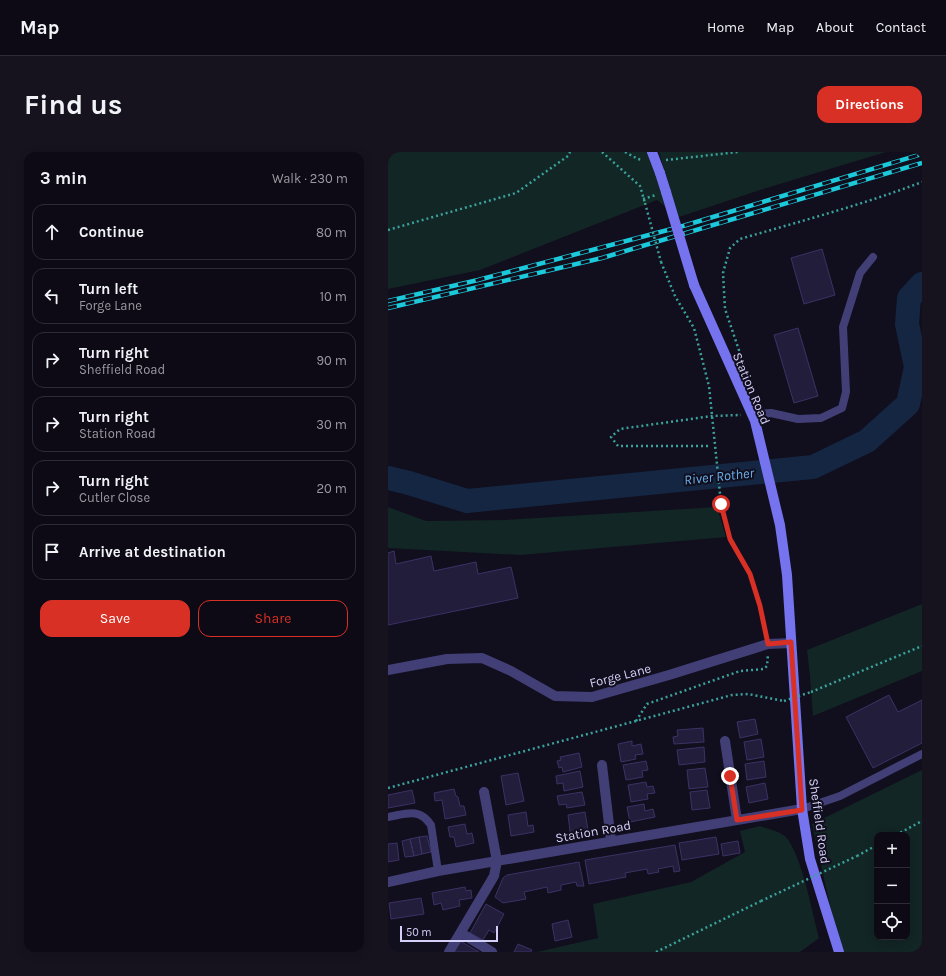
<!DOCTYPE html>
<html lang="en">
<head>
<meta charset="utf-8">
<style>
	body { margin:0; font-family:Karla,sans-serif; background:#16131f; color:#f1f3f6 }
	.controls { position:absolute; right:12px; bottom:12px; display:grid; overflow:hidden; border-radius:8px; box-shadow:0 2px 10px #0003 }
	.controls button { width:36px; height:36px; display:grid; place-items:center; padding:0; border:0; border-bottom:1px solid #2d2b35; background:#0d0a16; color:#f1f3f6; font:20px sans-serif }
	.scale { position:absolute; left:12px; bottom:10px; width:98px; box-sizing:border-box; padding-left:4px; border:2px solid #d5d0f9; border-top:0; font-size:11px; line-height:14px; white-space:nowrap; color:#d5d0f9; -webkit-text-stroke:3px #110e1d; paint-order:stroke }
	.stop { position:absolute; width:12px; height:12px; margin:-9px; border:3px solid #d93025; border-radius:50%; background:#fff }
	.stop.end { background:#d93025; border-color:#fff; box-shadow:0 1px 4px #0008 }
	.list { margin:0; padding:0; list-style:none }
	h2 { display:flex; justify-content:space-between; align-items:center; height:52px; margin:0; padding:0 16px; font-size:17px }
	h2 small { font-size:13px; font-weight:400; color:#9a9aa1 }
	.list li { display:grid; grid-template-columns:26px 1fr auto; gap:12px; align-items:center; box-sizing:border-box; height:56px; margin:0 8px 8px; padding:0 8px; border:1px solid #2d2b35; border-radius:12px }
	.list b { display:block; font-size:15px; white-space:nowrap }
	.list p { margin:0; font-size:13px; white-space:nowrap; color:#9a9aa1 }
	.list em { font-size:13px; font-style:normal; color:#9a9aa1 }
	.actions { display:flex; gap:8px; padding:12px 16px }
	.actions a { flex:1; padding:9px 0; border:1px solid #d93025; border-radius:12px; text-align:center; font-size:14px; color:#d93025 }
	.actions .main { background:#d93025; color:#fff }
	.icon { flex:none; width:22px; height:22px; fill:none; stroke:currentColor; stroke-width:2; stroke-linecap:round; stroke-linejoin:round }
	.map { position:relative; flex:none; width:534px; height:800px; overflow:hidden; border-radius:12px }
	header { display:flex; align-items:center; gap:24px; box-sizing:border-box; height:56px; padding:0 20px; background:#0d0a16; border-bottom:1px solid #2d2b35 }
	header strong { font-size:19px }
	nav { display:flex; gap:22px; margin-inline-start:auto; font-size:14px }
	.intro { display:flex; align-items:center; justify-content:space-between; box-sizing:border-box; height:96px; padding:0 24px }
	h1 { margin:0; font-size:28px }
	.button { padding:10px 18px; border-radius:12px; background:#d93025; color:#fff; font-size:14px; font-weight:700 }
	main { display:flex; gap:24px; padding:0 24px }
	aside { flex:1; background:#0d0a16; border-radius:12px; box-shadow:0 2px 10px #0003 }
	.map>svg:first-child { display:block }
</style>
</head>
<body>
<header>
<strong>Map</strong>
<nav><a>Home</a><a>Map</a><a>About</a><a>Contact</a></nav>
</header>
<div class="intro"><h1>Find us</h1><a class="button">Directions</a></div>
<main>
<aside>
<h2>3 min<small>Walk · 230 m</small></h2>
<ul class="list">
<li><svg class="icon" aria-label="ahead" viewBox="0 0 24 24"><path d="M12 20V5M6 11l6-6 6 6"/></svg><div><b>Continue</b></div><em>80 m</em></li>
<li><svg class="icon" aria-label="left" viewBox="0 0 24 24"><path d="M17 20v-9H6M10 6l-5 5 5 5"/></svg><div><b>Turn left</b><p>Forge Lane</p></div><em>10 m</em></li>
<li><svg class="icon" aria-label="right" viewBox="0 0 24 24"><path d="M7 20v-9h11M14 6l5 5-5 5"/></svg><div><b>Turn right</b><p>Sheffield Road</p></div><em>90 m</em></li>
<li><svg class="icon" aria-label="right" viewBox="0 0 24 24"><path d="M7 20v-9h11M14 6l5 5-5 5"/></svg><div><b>Turn right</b><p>Station Road</p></div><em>30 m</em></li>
<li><svg class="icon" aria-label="right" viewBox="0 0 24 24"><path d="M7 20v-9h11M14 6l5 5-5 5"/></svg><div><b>Turn right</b><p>Cutler Close</p></div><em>20 m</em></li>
<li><svg class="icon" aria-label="arrive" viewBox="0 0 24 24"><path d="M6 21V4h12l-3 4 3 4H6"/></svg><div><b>Arrive at destination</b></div></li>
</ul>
<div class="actions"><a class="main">Save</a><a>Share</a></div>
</aside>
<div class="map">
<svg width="534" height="800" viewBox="0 0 534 800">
	<rect width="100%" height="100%" fill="#110e1d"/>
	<path fill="#122625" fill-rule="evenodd" d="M0 0H260L272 21 289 60 271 0H498L375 37 291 65 269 48 92 118 0 137Z
		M0 355 38 369 116 368 329 355 338 385 133 403 0 396Z
		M534 452V519L425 564 422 524 419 498Z
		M534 618V800H456L443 758 424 672ZM489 683H519V785H489Z
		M372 674C381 677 391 679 398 685 414 704 424 760 431 786L412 800H149L210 786 205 752 303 730 357 700 352 679Z"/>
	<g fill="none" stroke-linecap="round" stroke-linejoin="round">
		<path stroke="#142641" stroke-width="24" d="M0 326 21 331 79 349 425 315 479 289 520 252 528 215 519 172 521 146 534 132"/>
	</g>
	<path fill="#231d3c" stroke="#3b3265" d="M434 97 447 143 416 152 403 106Z
		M410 176 430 244 406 251 386 183Z
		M6 399 8 412 43 404 46 419 88 410 90 422 123 415 130 446 0 473V401Z
		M501 543 510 560 534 548V591L485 616 458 565Z
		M367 567 370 582 352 586 349 570Z
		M315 576 316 590 286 592 285 585 290 584 289 578Z
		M373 587 376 605 359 608 356 590Z
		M244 589V594L253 592 255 602 247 603 248 607 233 610 230 592Z
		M316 595 317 610 291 613 289 598Z
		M191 601 194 615 175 620 174 615 171 616 169 609 173 608 172 605Z
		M258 609 260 618 254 619 255 625 238 628 235 613Z
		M376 609 378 625 359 628 357 612Z
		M317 616 320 635 301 637 299 618Z
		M192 619 195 635 176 639 175 631 169 632 168 624Z
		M130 621 136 649 118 653 113 624Z
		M258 630 259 635 265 634 267 641 259 642 260 647 243 650 240 633Z
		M377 631 380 647 361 651 358 635Z
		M66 637 68 644 70 645 72 654H76L78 663 57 667 54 648 47 649 46 641Z
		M24 638 27 651 0 656V643Z
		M319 638 322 656 304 658 302 640Z
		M194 640 197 653 179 656 178 652 171 653 169 644Z
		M256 652 257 659 265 657 267 665 242 670 239 655Z
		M138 660 140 674 145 673 146 680 123 684 120 663Z
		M197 660 201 684 183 687 180 663Z
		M77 672 79 682 84 681 86 691 68 695 66 685H62L60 675Z
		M39 684 43 700 34 702 31 685Z
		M31 685 34 702 26 704 22 687Z
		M328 685 331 702 294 708 291 691Z
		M22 687 26 704 17 705 14 689Z
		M350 689 352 701 335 704 333 692Z
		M9 691 11 708 0 710V692Z
		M287 693 292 719 286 720 285 714 270 717 271 720 260 722 259 717 237 721 238 725 201 732 197 708Z
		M191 710 196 734H189L188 730 173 733V738L160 741 159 735 136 740 138 747 115 751 107 745 115 726 119 723Z
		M77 735 78 739 83 738 84 746 71 748 72 754 55 758 53 751 46 753 44 741Z
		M33 746 36 762 3 767 1 751Z
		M98 752 116 762 106 781 101 778 95 788 82 781Z
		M180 768 184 785 167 789 164 772Z
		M72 789 91 800H65Z
		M130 792 144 798 143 800H126Z"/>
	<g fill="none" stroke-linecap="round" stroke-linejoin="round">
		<path stroke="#3ba29b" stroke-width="2.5" stroke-dasharray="2 3" stroke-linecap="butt" d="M214 0 252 34 257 51
			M237 0 250 7 255 8
			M278 8 350 0
			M255 47 268 43
			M0 78 128 41 180 4 182 0
			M273 110 287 144 306 176 321 234 333 352 342 387 362 422 372 454 378 482
			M356 213 337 157 335 121 342 96 352 87C413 69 474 53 534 30
			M320 294H230L223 285 232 277 324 264 353 263
			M423 540 534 494
			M248 569 259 552 352 519 376 517 379 514 380 502
			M0 636 344 543 360 542 396 549
			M508 683 534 669
			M469 704 489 693
			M268 800 373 749"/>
		<path stroke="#413f76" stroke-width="8" d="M363 262 383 261 410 267 433 266 454 256 458 240 455 175 472 121 485 105
			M414 657 452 644 534 602
			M0 665C18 662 31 655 43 673L50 719"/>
		<path stroke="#413f76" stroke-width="10" d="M0 518 59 507 94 506 123 519 167 544 204 545 281 523 380 492 403 491
			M337 589 349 668
			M214 613 223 689
			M0 730 50 719 414 657
			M73 781 104 800
			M61 800 106 724 109 709 96 640"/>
		<path stroke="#7573ee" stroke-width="10" d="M272 21 278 40
			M306 133 367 269 392 373 399 423 414 657 422 707 451 800"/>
		<g stroke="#1bc9da" stroke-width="4.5">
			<path id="rail" d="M0 149 90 128 295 74 534 2
				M0 156 214 106 534 11"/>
		</g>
		<use href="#rail" stroke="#110e1d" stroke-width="3" stroke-dasharray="9" stroke-linecap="butt"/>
		<path stroke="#3ba29b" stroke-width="2.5" stroke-dasharray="2 3" stroke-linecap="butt" d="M257 51 273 110
			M396 549 423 540
			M373 749 469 704"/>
		<path stroke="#7573ee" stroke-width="10" d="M264 0 272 21
			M278 40 306 133"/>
	</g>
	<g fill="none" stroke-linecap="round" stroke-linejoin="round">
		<path stroke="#d93025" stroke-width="5" d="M333 352 342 387 362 422 372 454 380 492 403 490 414 658 349 668 342 624"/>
	</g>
	<g text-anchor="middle" stroke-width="4" stroke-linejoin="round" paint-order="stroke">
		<g font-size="13" fill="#d5d0f9" stroke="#110e1d">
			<text transform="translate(364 236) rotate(67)" y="5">Station Road</text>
			<text transform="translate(232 523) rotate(-14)" y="5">Forge Lane</text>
			<text transform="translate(432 669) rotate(82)" y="5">Sheffield Road</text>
			<text transform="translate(205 679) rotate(-10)" y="5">Station Road</text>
		</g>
		<g font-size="14" font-style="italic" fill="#6bb1ed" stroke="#110e1d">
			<text transform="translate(331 324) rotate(-6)" y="5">River Rother</text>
		</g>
	</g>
</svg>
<div class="controls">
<button>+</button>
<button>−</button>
<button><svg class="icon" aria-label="locate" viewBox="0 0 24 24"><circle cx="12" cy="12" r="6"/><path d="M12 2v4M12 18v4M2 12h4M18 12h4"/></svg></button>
</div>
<div class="scale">50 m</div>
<div class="stop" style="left:333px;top:352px"></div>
<div class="stop end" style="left:342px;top:624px"></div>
</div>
</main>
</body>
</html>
